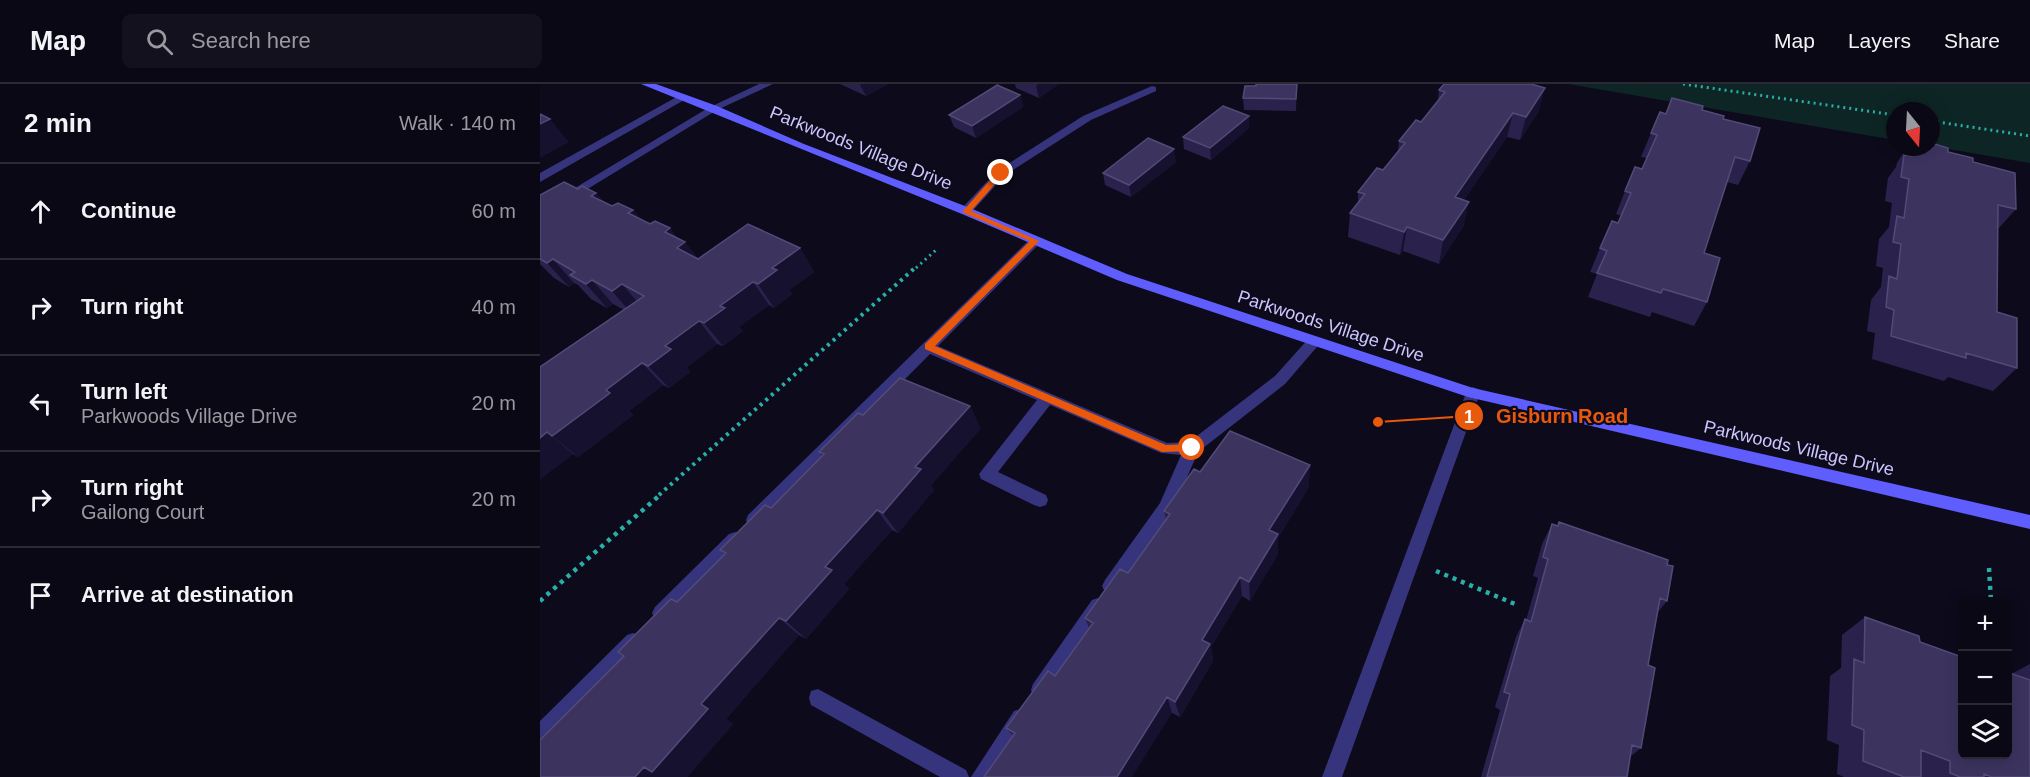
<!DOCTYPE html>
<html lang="en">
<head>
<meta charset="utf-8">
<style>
	body { margin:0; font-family:Arial,sans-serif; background:#13111e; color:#f1f3f6 }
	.controls { position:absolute; right:18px; bottom:18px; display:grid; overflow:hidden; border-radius:9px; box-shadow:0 3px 15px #0003 }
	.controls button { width:54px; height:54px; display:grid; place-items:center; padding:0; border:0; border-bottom:2px solid #2a2934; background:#0a0815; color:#f1f3f6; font:30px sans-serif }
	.compass { position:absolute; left:1346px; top:18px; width:54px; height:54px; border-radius:50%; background:#0a0815; box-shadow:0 3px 15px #0003; rotate:162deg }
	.stop { position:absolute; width:18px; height:18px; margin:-14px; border:4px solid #ea580c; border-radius:50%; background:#fff }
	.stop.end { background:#ea580c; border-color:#fff; box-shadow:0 2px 6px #0008 }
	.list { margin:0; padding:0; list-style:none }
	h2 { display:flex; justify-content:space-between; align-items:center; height:78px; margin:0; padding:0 24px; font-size:26px }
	h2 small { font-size:20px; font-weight:400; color:#999aa0 }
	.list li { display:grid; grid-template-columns:39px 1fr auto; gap:18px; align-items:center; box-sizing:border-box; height:96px; padding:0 24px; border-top:2px solid #2a2934 }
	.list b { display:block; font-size:22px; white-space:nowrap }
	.list p { margin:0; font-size:20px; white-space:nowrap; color:#999aa0 }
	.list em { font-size:20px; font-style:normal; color:#999aa0 }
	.icon { flex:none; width:33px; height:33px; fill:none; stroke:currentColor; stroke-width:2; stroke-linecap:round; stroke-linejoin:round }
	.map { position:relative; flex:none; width:1490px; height:693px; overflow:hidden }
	header { display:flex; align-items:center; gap:36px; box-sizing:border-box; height:84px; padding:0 30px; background:#0a0815; border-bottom:2px solid #2a2934 }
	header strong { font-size:28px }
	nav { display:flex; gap:33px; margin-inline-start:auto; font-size:21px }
	.search { width:420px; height:54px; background:#13111e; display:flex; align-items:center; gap:15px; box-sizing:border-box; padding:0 21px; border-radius:9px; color:#999aa0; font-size:22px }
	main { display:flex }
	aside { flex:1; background:#0a0815 }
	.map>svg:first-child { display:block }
</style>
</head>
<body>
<header>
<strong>Map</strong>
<div class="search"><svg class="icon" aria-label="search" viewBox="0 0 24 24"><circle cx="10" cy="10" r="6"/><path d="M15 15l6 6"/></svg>Search here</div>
<nav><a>Map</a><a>Layers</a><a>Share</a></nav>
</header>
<main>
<aside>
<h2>2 min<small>Walk · 140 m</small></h2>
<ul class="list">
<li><svg class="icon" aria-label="ahead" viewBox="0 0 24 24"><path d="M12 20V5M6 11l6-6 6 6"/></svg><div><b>Continue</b></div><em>60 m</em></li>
<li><svg class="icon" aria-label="right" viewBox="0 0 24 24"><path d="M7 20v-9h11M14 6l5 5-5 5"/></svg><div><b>Turn right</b></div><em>40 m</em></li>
<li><svg class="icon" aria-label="left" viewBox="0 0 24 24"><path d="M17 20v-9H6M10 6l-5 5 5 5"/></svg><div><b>Turn left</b><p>Parkwoods Village Drive</p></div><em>20 m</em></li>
<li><svg class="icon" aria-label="right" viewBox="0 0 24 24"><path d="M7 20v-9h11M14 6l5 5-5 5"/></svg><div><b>Turn right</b><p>Gailong Court</p></div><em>20 m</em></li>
<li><svg class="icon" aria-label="arrive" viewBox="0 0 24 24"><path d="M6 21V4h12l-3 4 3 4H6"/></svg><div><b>Arrive at destination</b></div></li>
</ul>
</aside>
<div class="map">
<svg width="1490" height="693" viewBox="0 0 1490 693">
	<rect width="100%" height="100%" fill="#0d0a1c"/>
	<path fill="#0d2625" d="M1028 0H1490V79L1391 62V27H1355V56Z"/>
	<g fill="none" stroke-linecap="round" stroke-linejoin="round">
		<path stroke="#28b0a8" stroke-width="3" stroke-dasharray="2 4" stroke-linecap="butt" d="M1143 0 1355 31
			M1391 37 1490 52
			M376 184 396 166"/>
		<path stroke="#28b0a8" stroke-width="4" stroke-dasharray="3 4.5" stroke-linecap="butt" d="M119 411 377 182"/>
		<path stroke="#28b0a8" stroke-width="4.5" stroke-dasharray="4 5" stroke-linecap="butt" d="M1449 484 1451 518
			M896 487 975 520
			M0 517 121 410"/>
		<path fill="#36347d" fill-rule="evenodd" d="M142 10 146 11V15L0 98V89Z
			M173 21 177 22V26L0 134V125Z
			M495 153 499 154 501 157 499 160 398 262 627 359 649 358 735 292 770 253 775 252 782 257 745 300 658 368 632 428 577 508 571 510 565 508 562 502 565 496 620 419 641 371 621 369 510 321 458 388 506 411 508 416 506 421 500 423 494 421 441 395 439 390 497 316 390 270 220 441 214 443 208 441 206 436 208 431 491 154Z
			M195 448 201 450 203 455 201 460 127 535 121 537 115 535 112 529 115 523 189 450Z
			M558 514 564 516 567 522 564 528 507 612 500 615 493 612 491 606 493 600 552 516Z
			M93 549 99 551 102 557 99 563 7 657 0 660V637L87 551Z
			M278 605 426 686 429 693H400L271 621 269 614 271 607Z
			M481 625 488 627 490 634 488 641 453 693H431L474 627Z"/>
		<path fill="#36347d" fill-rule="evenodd" d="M219 0H233L177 26 173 27 168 24Z
			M612 2 616 3V7L551 36 465 91 430 130H422V124L457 87 543 32Z
			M933 303 938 305 940 309 802 693H782L926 309 928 305Z"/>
		<path fill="#605dff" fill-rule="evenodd" d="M101 0H116L177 22 264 60 430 124 587 190 933 304 1490 431V445L928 313 577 196 422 130Z"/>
	</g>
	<path fill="#2a224c" d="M300 0H348L326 12Z
		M475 0H519L499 14 476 4Z
		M757 0 756 27 704 26 703 14 716 2Z
		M899 6 999 27 980 56 967 53 924 116V141L899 180 863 167 860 171 808 153 810 129 818 119V108L843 86 858 68 859 57 881 38 898 17Z
		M480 11 483 23 436 54 414 43 409 31Z
		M1162 26 1183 35 1210 77 1198 101 1187 98 1164 169 1167 218 1154 242 1112 228 1110 233 1048 213 1057 190 1050 188 1060 164 1078 139 1082 132 1076 130 1085 107 1102 85 1107 74 1101 73 1111 49 1126 30Z
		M709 44 671 76 644 65 643 53Z
		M1367 63H1391L1408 68 1433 78 1476 125 1458 145 1457 228 1477 284 1453 307 1408 293 1404 297 1332 275 1335 249 1327 247 1331 216 1341 203 1343 184 1336 182 1339 155 1349 143 1352 119 1345 117 1348 94 1356 83 1357 79Z
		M636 78 591 113 565 101 563 89Z
		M56 109 63 117 72 122 93 126 101 136 110 140 130 144 137 154 145 158 158 175 260 164 274 188 249 206 252 210 234 224 229 221 199 243 203 247 183 262 177 260 147 283 150 288 129 304 123 301 89 327 93 331 38 373 33 370 0 395V283L84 226 73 220 67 224 51 215 38 201 34 199 29 203 14 194 0 180V111Z
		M323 331 441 344 391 401 394 406 358 449 352 446 304 500 309 505 266 555 259 551 186 635 193 640 147 693H0L137 518 185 470 180 466 231 424 282 372 279 368Z
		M660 388 769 403 738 454V470L710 517 702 512 671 563 673 577 640 633 632 629 473 652 466 644 515 592 549 544 545 534 588 489 626 436 624 427Z
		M1019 438 1127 481V517L1118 528 1108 581 1101 664 1090 673 1087 693H941L960 626 955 623 976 553 985 535 986 536 998 494 993 492 1002 460 1012 440 1017 442Z
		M1325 533 1380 558 1471 590 1490 580V693H1304L1297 690 1299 661 1287 656 1290 592 1301 584 1302 551Z"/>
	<path fill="#171130" d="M321 0H348L326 12 320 1Z
		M498 0H519L499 14 496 2Z
		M1005 4 999 27 980 56 986 33Z
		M480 11 483 23 436 54 432 42Z
		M973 29 967 53 910 137 915 113Z
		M709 32V44L671 76 670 64Z
		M10 35 29 58 0 74V40Z
		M634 65 636 78 591 113 589 101Z
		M56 109 75 133 51 112Z
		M929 118 924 141 899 180 903 156Z
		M93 126 111 149 88 129Z
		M867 143 863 167 860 171 864 148Z
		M130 144 142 160 145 158 163 182 154 187 125 148Z
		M260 164 274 188 249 206 252 210 234 224 218 200 232 184Z
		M13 175 34 199 29 203 7 179Z
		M52 196 73 220 67 224 46 200Z
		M213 198 229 221 199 243 203 247 183 262 164 239 180 222Z
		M82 200 102 223 92 230 72 207Z
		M159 237 177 260 147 283 150 288 129 304 108 282 125 262Z
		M102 279 123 301 89 327 93 331 38 373 12 352 66 306Z
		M430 322 441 344 391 401 394 406 358 449 343 429 375 383Z
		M7 348 33 370 0 395V354Z
		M770 381 769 403 738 454V470L710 517 709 498 729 446Z
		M337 426 352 446 304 500 309 505 266 555 246 537 285 483Z
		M700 493 702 512 671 563 673 577 640 633 635 618 662 556Z
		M239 534 259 551 186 635 193 640 147 693H95Z
		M627 613 632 629 592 693H577Z"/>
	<path fill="#3c345f" stroke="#524b78" stroke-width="1.5" d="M716 0H757L756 15 703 14 705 2H716Z
		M904 0H991L1005 4 986 33 973 29 915 113 929 118 903 156 867 143 864 148 810 129 825 110 818 108 837 84 843 86 865 59 859 57 876 36 881 38 905 8 899 6Z
		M457 1 480 11 432 42 409 31Z
		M1132 14 1163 22 1162 26 1184 32 1183 35 1220 44 1210 77 1195 73 1164 169 1180 174 1167 218 1123 205 1121 209 1057 189 1067 167 1060 164 1072 137 1078 139 1091 109 1085 107 1095 83 1102 85 1117 51 1111 49 1120 28 1126 30Z
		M683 22 709 32 670 64 643 53Z
		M0 30 10 35 0 40Z
		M608 54 634 65 589 101 563 89Z
		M1391 59 1408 64V68L1433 74V78L1475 89 1476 125 1458 121 1457 228 1477 234V284L1426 269V274L1351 252 1354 226 1346 223 1349 192 1357 195 1361 160 1353 158 1357 132 1364 134 1369 95 1361 93 1364 71 1371 72 1372 63H1391Z
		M24 98 38 105 42 102 56 109 51 112 72 122 78 119 93 126 88 129 110 140 115 137 130 144 125 148 145 158 137 164 158 175 208 140 260 164 232 184 237 186 218 200 213 198 180 222 185 224 164 239 159 237 125 262 131 265 108 282 102 279 66 306 70 309 12 352 7 348 0 354V283L104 212 82 200 72 207 52 196 46 200 30 191 35 188 13 175 7 179 0 175V111Z
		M360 294 430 322 375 383 381 385 343 429 337 426 285 483 292 486 246 537 239 534 161 620 168 625 112 688 104 683 95 693H0V656L84 572 78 568 131 515 137 518 186 469 180 466 225 421 231 424 284 370 279 368 318 329 323 331Z
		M690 347 770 381 729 446 738 450 709 498 700 493 662 556 670 560 635 618 627 613 577 693H444L475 649 466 644 508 587 515 592 553 539 545 534 580 485 588 489 630 430 624 427 654 385 660 388Z
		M1019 438 1128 476 1127 481 1133 482 1127 517 1120 514 1108 581 1115 584 1101 664 1092 661 1087 693H947L970 610 964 608 985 535 991 538 1008 475 1003 473 1012 440 1018 442Z
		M1325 533 1379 552 1380 558 1422 573V670H1467V588L1490 596V693H1452L1444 690V693H1420L1410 689V677L1381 666V693H1364L1323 677 1324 646 1312 641 1314 575 1324 579Z"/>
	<path fill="#ea580c" d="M458 87 465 89 431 127 499 157 395 262 626 361 652 360 655 361V367L622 368 385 265V260L490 157 422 128Z"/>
	<g text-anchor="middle" stroke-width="4.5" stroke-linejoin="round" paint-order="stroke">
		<g font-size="18" fill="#ccc6ff" stroke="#0d0a1c">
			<text transform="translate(321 64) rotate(22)" y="6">Parkwoods Village Drive</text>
			<text transform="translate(791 242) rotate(18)" y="6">Parkwoods Village Drive</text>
			<text transform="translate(1259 364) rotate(13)" y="6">Parkwoods Village Drive</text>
		</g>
	</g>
	<path fill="none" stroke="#e8590c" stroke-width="2" d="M838 338L929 332"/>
	<g fill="#e8590c" stroke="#0d0a1c" stroke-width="2">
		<circle cx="838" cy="338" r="6"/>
		<circle cx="929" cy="332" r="15"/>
	</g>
	<g font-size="18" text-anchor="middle" font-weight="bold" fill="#fff">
		<text x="929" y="339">1</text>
	</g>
	<g font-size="20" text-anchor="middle" font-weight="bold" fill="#e8590c" stroke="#0d0a1c" stroke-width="4.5" stroke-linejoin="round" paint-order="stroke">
		<text x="1022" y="339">Gisburn Road</text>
	</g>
</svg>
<div class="controls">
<button>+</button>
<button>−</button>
<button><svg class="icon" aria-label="layers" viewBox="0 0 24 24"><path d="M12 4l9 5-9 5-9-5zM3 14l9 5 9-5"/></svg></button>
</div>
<svg class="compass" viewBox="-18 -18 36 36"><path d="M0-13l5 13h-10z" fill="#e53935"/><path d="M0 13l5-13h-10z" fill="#999aa0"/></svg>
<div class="stop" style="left:652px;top:364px"></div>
<div class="stop end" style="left:461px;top:89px"></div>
</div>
</main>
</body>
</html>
